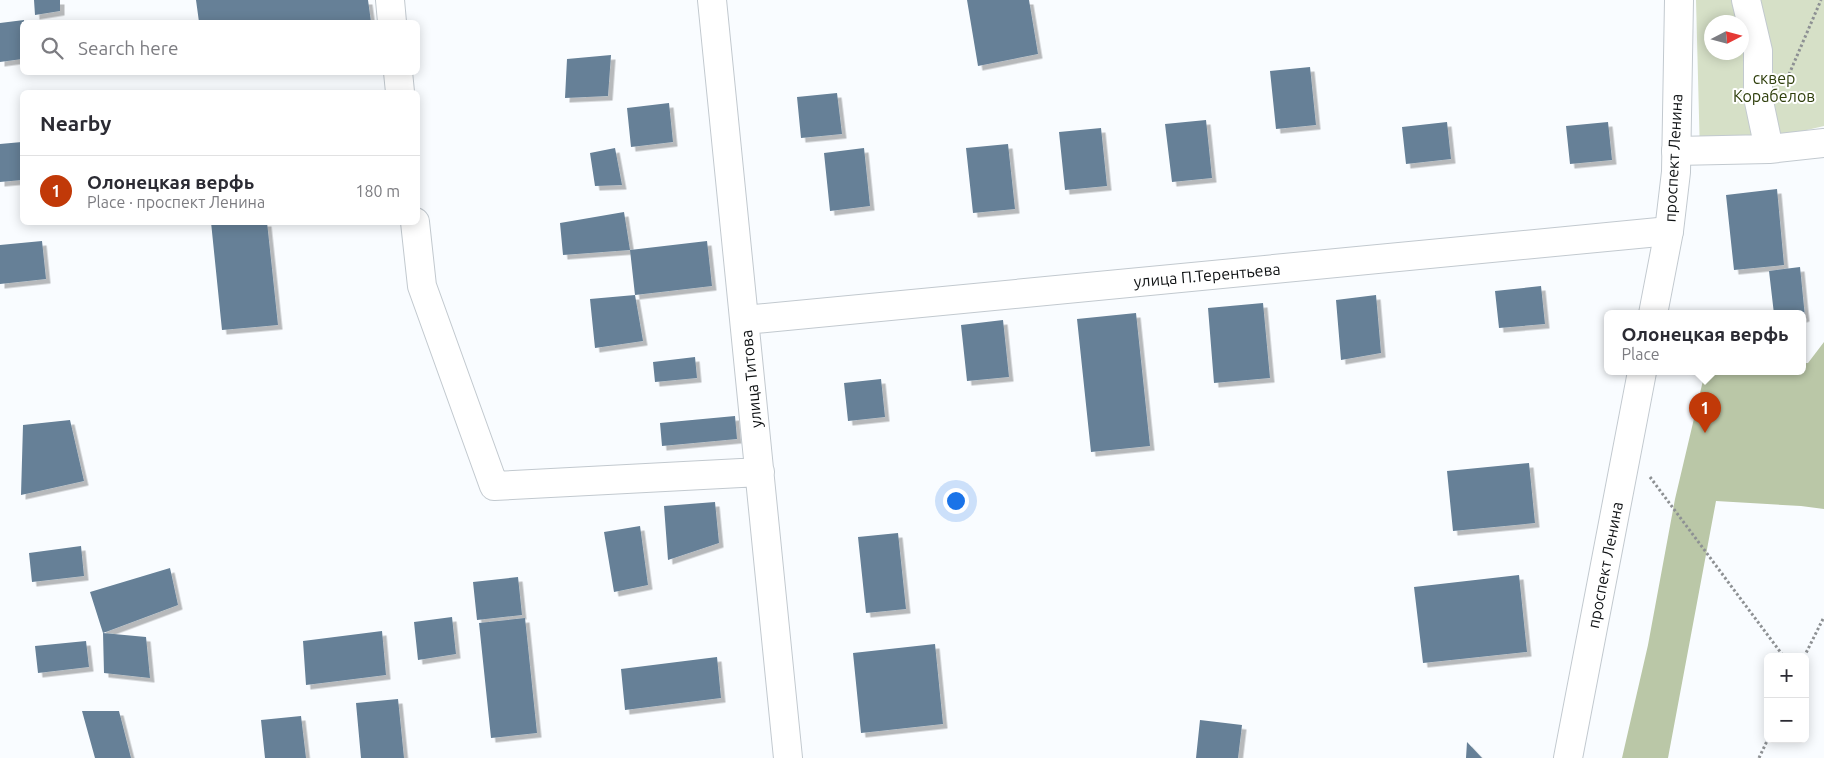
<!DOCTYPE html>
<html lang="en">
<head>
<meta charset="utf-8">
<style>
	body { margin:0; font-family:Ubuntu,sans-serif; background:#f2f2f3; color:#2b2b33 }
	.controls { position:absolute; right:15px; bottom:15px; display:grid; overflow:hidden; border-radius:8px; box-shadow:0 2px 12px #0003 }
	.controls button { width:45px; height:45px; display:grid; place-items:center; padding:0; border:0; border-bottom:1px solid #e1e1e2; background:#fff; color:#2b2b33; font:25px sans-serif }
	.compass { position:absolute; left:1704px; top:15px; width:45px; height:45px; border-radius:50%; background:#fff; box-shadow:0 2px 12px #0003; rotate:84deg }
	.you { position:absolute; left:955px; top:500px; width:18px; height:18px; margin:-12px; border:4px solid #fff; border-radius:50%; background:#1a73e8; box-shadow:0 0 0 8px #1a73e833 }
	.badge { display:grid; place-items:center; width:32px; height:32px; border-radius:50%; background:#c13908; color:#fff; font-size:16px; font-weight:700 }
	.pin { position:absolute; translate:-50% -41px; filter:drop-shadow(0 1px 2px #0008) }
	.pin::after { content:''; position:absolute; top:26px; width:18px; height:15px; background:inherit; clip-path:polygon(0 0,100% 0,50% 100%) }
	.popup { position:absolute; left:1604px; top:310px; width:202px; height:65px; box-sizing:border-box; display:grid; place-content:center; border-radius:8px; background:#fff; filter:drop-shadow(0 1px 4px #0005); font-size:16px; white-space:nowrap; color:#7c7c81 }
	.popup b { font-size:19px; color:#2b2b33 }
	.popup::after { content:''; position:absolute; left:50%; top:100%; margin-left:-10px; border:10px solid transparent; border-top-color:#fff }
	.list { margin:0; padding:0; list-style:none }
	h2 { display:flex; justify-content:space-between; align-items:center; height:65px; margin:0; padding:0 20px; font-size:21px }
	h2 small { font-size:16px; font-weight:400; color:#7c7c81 }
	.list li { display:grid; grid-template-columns:32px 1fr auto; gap:15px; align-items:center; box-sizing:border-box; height:70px; padding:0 20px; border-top:1px solid #e1e1e2 }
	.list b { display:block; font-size:19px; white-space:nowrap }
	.list p { margin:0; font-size:16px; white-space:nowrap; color:#7c7c81 }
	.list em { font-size:16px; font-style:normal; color:#7c7c81 }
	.icon { flex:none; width:28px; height:28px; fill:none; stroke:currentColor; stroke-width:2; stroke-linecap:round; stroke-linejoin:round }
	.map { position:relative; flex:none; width:1824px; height:758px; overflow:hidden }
	.search { position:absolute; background:#fff; box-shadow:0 2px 12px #0003; left:20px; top:20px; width:400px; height:55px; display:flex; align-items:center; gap:12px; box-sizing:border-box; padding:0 18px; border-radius:8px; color:#7c7c81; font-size:19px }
	.panel { position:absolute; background:#fff; box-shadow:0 2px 12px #0003; left:20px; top:90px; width:400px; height:135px; border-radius:8px }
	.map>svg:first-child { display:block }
</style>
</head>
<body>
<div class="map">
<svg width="1824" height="758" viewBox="0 0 1824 758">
	<defs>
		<filter id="shadow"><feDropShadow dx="4.5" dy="4.5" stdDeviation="0" flood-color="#0004"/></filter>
	</defs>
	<rect width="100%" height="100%" fill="#f9fcff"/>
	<path fill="#d6e0c7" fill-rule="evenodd" d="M1696 0H1824V126L1700 155ZM1712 22H1742V52H1712Z"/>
	<path fill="#bac7a7" d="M1824 342V509L1801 506 1716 501 1668 758H1622L1648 645 1675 499 1705 372H1802L1803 363H1808Z"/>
	<path fill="#668097" filter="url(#shadow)" d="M34 0H60V11L35 15Z
		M196 0H368L371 22H199Z
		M967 0H1029L1038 54 978 66Z
		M24 20V22H22V59L0 62V23Z
		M611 55 608 96 565 98 567 59Z
		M1310 67 1316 125 1276 129 1270 71Z
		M837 93 842 134 801 138 797 97Z
		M669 103 673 142 631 147 627 108Z
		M1206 120 1212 178 1172 182 1165 124Z
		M1447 122 1451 159 1406 164 1402 127Z
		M1608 122 1612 160 1570 164 1566 126Z
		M1101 128 1107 186 1065 190 1059 132Z
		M22 142V180L0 182V144Z
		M1008 144 1015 209 973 213 966 148Z
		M615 148 622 185 595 186 590 153Z
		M864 148 870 206 830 211 824 153Z
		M1777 189 1784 265 1734 270 1726 195Z
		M624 212 630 250 563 255 560 223Z
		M211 222H267L278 325 222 330Z
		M42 241 46 279 0 284V245Z
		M707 241 712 286 635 295 630 250Z
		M1800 267 1805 317 1802 318V314H1774L1769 271Z
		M1541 286 1545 324 1499 328 1495 291Z
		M635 295 643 341 595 348 590 299Z
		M1376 295 1381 353 1341 360 1336 300Z
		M1263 303 1270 378 1214 383 1208 308Z
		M1136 313 1150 446 1091 452 1077 319Z
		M1003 320 1009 377 967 381 961 325Z
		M695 357 697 378 655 382 653 362Z
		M881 379 885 417 848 421 844 383Z
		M735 416 737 439 662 446 660 423Z
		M70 420 84 481 21 495 23 425Z
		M1529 463 1535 523 1453 531 1447 471Z
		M715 502 719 543 668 560 664 506Z
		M640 526 648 585 614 592 604 532Z
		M898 533 906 609 866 613 858 537Z
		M81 546 84 576 32 582 29 553Z
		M170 568 178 605 103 633 90 592Z
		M1519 575 1527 652 1423 663 1414 587Z
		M518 577 522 615 477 620 473 582Z
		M452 617 456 654 418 660 414 622Z
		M525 618 537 733 491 738 479 623Z
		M382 631 386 675 306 685 303 641Z
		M103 633 146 637 150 678 104 673Z
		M86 641 89 667 38 673 35 646Z
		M935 644 943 724 861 733 853 653Z
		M717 657 721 698 625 710 621 669Z
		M398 699 404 758H361L356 703Z
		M82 711H119L131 758H95Z
		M301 716 306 758H265L261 720Z
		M1200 720 1242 725 1238 758H1196Z
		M1467 742 1482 758H1466Z"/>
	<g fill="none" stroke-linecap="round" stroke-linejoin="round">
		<g stroke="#c2c9cf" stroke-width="30">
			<path id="minor" d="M390 0 392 22
				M712 0 788 758
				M1746 0 1758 51V97L1769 149
				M398 72 400 92
				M1676 151 1769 149 1824 143
				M415 222 422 286 494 486 760 472
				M745 320 1669 231"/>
		</g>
		<g stroke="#c2c9cf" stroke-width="30">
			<path id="major" d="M1653 314 1669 231 1676 172 1679 0
				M1568 758 1642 372"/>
		</g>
		<path stroke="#8d9093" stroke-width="3" stroke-dasharray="2.5 2.5" stroke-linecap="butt" d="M1787 79 1821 0
			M1650 477 1784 657
			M1804 657 1824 617
			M1759 758 1768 739"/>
		<use href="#minor" stroke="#fff" stroke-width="28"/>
		<use href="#major" stroke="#fff" stroke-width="28"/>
	</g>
	<g text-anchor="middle" stroke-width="4" stroke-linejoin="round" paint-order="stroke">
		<g font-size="16" fill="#2f3f0c" stroke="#fff">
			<text x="1774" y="84">сквер<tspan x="1774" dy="18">Корабелов</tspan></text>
		</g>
		<g font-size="16" fill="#0e1113" stroke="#fff">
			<text transform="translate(1673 158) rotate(-87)" y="6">проспект Ленина</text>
			<text transform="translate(1207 275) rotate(-5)" y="6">улица П.Терентьева</text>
			<text transform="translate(751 379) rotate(-96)" y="6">улица Титова</text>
			<text transform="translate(1605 565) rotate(-79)" y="6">проспект Ленина</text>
		</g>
	</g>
</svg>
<div class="controls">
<button>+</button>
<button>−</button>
</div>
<svg class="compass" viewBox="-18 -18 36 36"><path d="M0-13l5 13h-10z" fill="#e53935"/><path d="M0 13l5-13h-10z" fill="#7c7c81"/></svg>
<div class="you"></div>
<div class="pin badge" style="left:1705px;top:433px">1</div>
<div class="popup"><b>Олонецкая верфь</b>Place</div>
<div class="search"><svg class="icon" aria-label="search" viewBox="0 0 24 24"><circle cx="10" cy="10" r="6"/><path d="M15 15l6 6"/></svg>Search here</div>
<section class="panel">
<h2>Nearby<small></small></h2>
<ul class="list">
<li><span class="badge">1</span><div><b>Олонецкая верфь</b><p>Place · проспект Ленина</p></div><em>180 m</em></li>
</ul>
</section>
</div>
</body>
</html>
